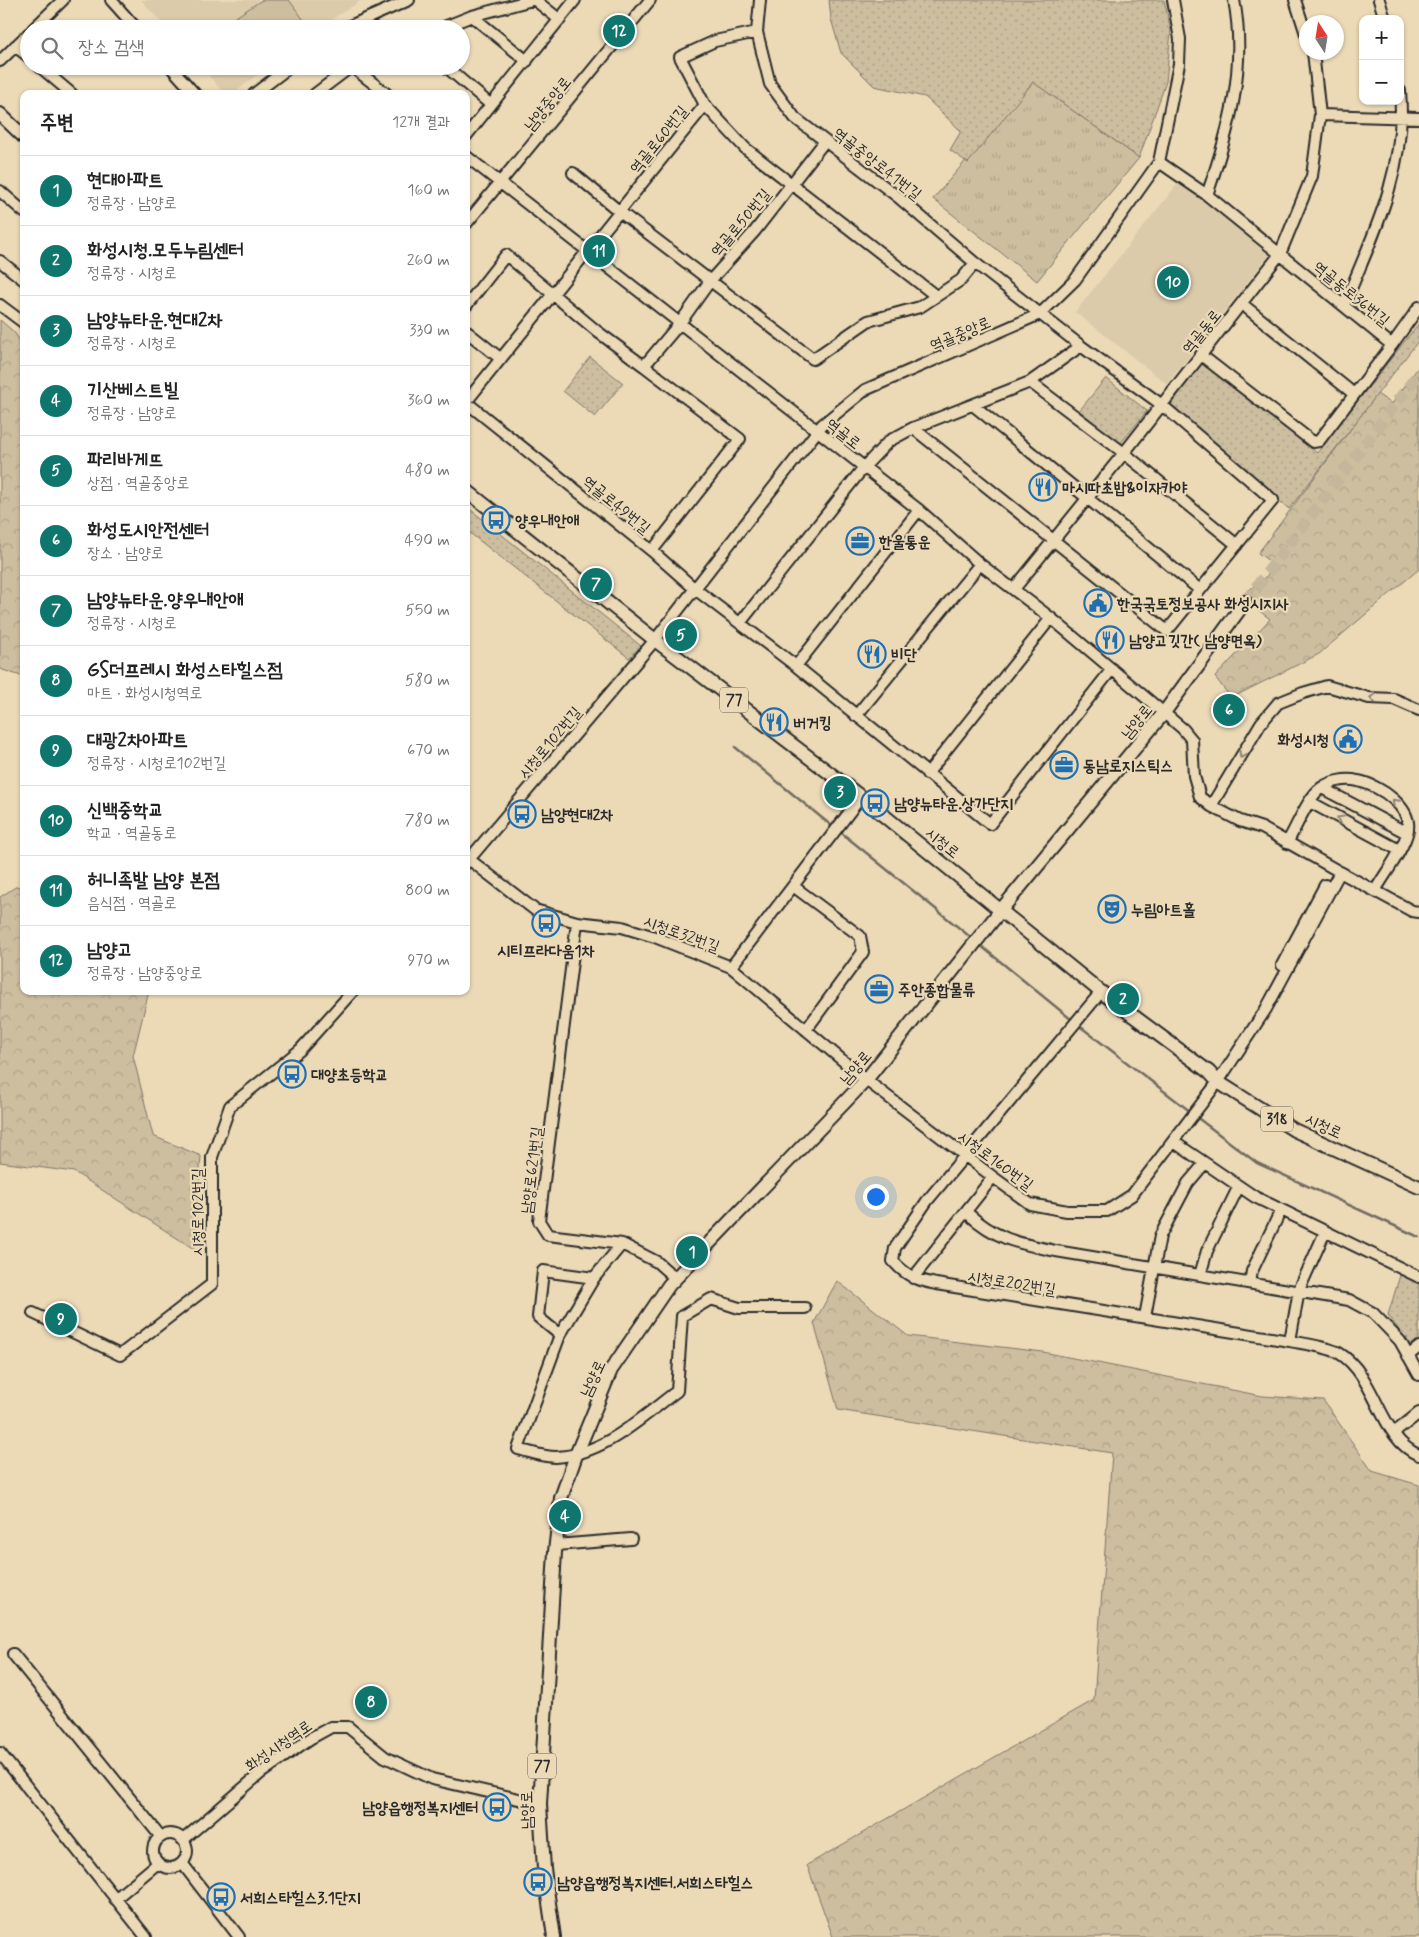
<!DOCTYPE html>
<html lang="ko">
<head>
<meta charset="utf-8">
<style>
	body { margin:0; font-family:Mynerve,"Poor Story",sans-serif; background:#f2f2f2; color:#222 }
	.controls { position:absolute; right:15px; top:15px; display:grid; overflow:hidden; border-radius:10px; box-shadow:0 1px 4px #0004 }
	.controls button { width:45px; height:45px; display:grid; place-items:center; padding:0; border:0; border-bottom:1px solid #e0e0e0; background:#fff; color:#222; font:25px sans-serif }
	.compass { position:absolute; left:1299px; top:15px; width:45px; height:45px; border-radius:50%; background:#fff; box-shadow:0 1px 4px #0004; rotate:348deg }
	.you { position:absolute; left:875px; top:1196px; width:18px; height:18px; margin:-12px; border:4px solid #fff; border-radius:50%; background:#1a73e8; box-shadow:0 0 0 8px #1a73e833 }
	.badge { display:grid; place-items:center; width:32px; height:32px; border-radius:50%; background:#0f766e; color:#fff; font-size:16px; font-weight:700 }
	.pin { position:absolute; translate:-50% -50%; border:2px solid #fff; box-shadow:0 1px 5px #0006 }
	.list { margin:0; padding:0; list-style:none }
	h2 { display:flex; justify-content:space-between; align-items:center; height:65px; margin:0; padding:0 20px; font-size:21px }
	h2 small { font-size:16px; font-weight:400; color:#767676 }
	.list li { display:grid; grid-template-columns:32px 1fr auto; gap:15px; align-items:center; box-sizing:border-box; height:70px; padding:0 20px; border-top:1px solid #e0e0e0 }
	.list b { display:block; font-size:19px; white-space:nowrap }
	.list p { margin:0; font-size:16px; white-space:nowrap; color:#767676 }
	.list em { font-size:16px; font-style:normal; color:#767676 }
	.icon { flex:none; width:28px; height:28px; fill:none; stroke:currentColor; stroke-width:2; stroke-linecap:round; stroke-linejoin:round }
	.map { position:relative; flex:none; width:1419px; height:1937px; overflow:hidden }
	.search { position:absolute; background:#fff; box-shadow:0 1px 4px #0004; left:20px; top:20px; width:450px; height:55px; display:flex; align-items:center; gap:12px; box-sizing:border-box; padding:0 18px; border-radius:28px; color:#767676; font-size:19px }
	.panel { position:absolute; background:#fff; box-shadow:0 1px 4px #0004; left:20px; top:90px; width:450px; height:905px; border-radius:10px }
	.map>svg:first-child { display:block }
</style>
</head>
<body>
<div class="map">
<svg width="1419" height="1937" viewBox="0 0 1419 1937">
	<defs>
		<pattern id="grass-tufts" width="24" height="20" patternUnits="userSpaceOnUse" patternTransform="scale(1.25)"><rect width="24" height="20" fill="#cdbea0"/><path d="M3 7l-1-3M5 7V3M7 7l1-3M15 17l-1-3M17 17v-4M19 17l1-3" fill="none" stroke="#b0a38a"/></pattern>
		<pattern id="forest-crowns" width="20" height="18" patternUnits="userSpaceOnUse" patternTransform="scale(1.25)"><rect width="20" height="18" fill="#cdbea0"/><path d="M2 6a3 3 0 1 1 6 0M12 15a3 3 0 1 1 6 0" fill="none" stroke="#b0a38a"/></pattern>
		<pattern id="park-dots" width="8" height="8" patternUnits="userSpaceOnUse" patternTransform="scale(1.25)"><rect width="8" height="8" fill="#cdbea0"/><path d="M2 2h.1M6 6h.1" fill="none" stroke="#b0a38a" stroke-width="1.8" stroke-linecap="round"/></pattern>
	</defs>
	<rect width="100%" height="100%" fill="#ecdab7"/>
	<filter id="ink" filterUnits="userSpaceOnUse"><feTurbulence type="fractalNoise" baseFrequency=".02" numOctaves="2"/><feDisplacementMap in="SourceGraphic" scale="10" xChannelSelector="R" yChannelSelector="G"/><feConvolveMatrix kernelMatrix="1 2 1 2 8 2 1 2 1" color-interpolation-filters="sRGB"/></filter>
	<g filter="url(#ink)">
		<path fill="#dccbab" d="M141 0H362L317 29H167Z
			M200 66H268L233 94H225Z
			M1179 182 1271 253 1167 384 1075 312Z"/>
		<path fill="url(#grass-tufts)" stroke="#7c7466" d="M1033 82 1139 158 1037 281 933 199Z"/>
		<path fill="url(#forest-crowns)" stroke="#7c7466" d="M0 320 14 332 24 347V677L0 669Z
			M1419 366V569L1319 654 1231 698 1215 677 1270 619 1241 597 1277 567 1258 553 1377 394 1392 404Z
			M17 886 24 890V991H149L133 1056 153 1136 201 1156 194 1249 74 1172 0 1162V897Z
			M837 1281 908 1336 1043 1352 1262 1396 1323 1400 1372 1471 1419 1485V1937H833L807 1865 1094 1700 1112 1453 838 1410 814 1323Z"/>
		<path fill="url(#park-dots)" stroke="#7c7466" d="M829 0H1164L1171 31 1166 82 1139 158 1033 82 968 163 950 150 961 131 925 97 874 86 841 53 831 19Z
			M1419 323V340L1289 509 1168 406 1202 361 1317 453Z
			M590 357 623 383 595 417 563 391Z
			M1106 378 1147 411 1120 444 1079 411Z
			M466 506 641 646 629 658 466 530Z
			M1401 1272 1419 1281V1340L1416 1344H1409L1388 1315Z"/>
		<path fill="#cdbea0" stroke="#7c7466" d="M262 0H289L307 24 301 29H217Z"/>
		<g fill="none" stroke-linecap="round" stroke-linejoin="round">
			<path stroke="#716b5e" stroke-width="2.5" d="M735 747 833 827
				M838 830 974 940
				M980 945 1072 1020
				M1077 1024 1191 1112
				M1195 1116 1257 1163 1419 1237"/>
			<path stroke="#c5b79b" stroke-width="12" stroke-dasharray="12 6" stroke-linecap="butt" d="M1245 602 1419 373"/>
			<g stroke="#2b2b2b" stroke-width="14">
				<path id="minor" d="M111 0 137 29
					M535 0 560 20
					M760 0 757 32 770 84 795 118 898 197 975 263 1081 346 1162 405 1273 500 1167 631 913 428
					M1295 0 1306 34
					M1379 0 1385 19
					M472 16 527 61
					M33 29 63 0
					M343 29 409 0
					M439 29 472 16 532 0
					M757 32 715 41 680 57 705 105 466 402 652 551 740 439 644 366 680 323 710 281 755 231 825 141
					M15 46 29 57
					M0 61 29 33
					M39 66 72 94
					M170 66 195 94
					M351 66 387 94
					M445 66 491 105
					M254 94 291 66
					M315 94 352 66
					M705 105 745 148 936 296
					M1320 115 1419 118
					M466 136 575 0
					M466 156 919 510 980 564 1051 618 1183 729 1192 740 1194 776 1200 797 1211 806 1240 821 1262 828 1340 872
					M1159 162 1207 195 1392 345 1419 307
					M573 173 620 212 813 359 868 321 920 307 961 280 975 263
					M0 191 24 212
					M1207 195C1229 131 1247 68 1234 0
					M466 224 650 0
					M0 261 24 280
					M1242 304 1354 394
					M0 305 24 323
					M1344 305C1373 236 1407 168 1400 91
					M466 306 506 255 598 332 644 366
					M466 331 501 359
					M1201 355 1313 442 1319 441 1392 345
					M1030 382 1124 453 1237 545
					M973 405 1200 590
					M652 551 695 589 796 666 990 824 1112 669
					M1014 589 1124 453 1280 254 1312 176 1320 115 1313 52
					M740 623 864 467 889 441 913 428 1030 382 1081 346
					M796 666 919 510
					M856 716 980 564
					M927 774 1051 618
					M1322 788 1407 833
					M1310 802 1399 850
					M1211 806 1261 723 1278 703 1303 693 1327 686 1369 698 1394 699 1419 710
					M1287 843C1296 828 1308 797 1321 788 1331 781 1346 778 1358 781 1379 785 1415 808 1407 834 1401 854 1385 873 1375 891
					M466 857 535 910 577 922 622 927 655 937 731 967 866 1080 993 1177 1030 1204 1067 1211H1107L1132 1195 1218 1082 1266 1009 1340 872 1412 911 1419 912
					M466 863 655 640 822 425 865 390 1040 314 1075 280 1159 162 1179 64 1180 39 1173 0
					M793 886 860 936 863 952 806 1030
					M577 922 539 1221 548 1235 622 1244 594 1278 543 1271 538 1317 560 1335 518 1449C530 1452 544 1457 556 1457 603 1455 641 1418 677 1391L682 1316 711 1299 739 1308H805
					M1282 965 1325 885
					M731 967 861 797
					M1101 992 927 1201 895 1248 893 1261C906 1276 917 1280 936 1284L1290 1341C1304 1344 1326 1346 1339 1353 1377 1376 1380 1440 1419 1455
					M1174 1142 1255 1197 1419 1277
					M966 1212C997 1240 1017 1243 1056 1251L1349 1300 1373 1313 1400 1341 1419 1375
					M622 1244 657 1262 675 1278
					M1200 1275 1207 1251 1239 1186
					M913 1278 993 1177
					M1250 1283 1252 1271 1281 1210
					M33 1313 120 1355 212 1284V1157L230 1106 300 1050 353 991
					M1145 1317 1160 1236 1188 1183 1205 1163
					M560 1335 594 1278
					M1290 1341 1299 1290 1325 1232
					M1408 1356 1419 1347
					M1394 1433 1419 1413
					M556 1545 631 1539
					M13 1654 161 1837
					M0 1753 146 1937
					M153 1851a17 17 0 1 1 34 0a17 17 0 1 1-34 0Z
					M183 1840 261 1773 311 1738 331 1727H348L385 1757 432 1779 540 1804
					M182 1863 239 1937
					M115 1899 158 1863"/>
			</g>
			<g stroke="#2b2b2b" stroke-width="16">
				<path id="major" d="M0 114 24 137
					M466 490 655 640 861 797 1101 992 1209 1072 1218 1082 1294 1130 1419 1187
					M554 1937 544 1869 540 1804 555 1552 561 1498 576 1455 611 1370 669 1285 866 1080 1001 910 1163 714 1245 602"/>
			</g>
			<use href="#minor" stroke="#ecdab7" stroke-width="10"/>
			<use href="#major" stroke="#ecdab7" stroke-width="12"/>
		</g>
		<defs><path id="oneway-chevron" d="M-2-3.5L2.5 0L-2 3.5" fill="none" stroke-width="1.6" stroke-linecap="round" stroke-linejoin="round" transform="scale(1.25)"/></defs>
		<g stroke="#8c8271">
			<use href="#oneway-chevron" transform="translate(1373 698) rotate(-173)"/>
			<use href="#oneway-chevron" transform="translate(1242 755) rotate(120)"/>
			<use href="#oneway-chevron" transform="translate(1395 802) rotate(-134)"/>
			<use href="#oneway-chevron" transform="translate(1340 819) rotate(-151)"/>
		</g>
	</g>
	<defs>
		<g id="restaurant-ring" transform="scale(1.4375)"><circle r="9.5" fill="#ecdab7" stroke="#1f6fb2" stroke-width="1.5"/><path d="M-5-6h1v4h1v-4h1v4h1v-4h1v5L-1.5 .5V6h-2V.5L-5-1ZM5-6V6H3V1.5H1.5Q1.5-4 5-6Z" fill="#1f6fb2"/></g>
		<g id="bus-ring" transform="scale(1.4375)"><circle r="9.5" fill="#ecdab7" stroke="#1f6fb2" stroke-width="1.5"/><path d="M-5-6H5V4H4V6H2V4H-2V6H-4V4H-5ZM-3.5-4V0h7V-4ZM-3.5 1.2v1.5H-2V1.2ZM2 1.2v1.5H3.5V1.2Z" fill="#1f6fb2"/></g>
		<g id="office-ring" transform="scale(1.4375)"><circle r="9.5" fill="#ecdab7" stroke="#1f6fb2" stroke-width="1.5"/><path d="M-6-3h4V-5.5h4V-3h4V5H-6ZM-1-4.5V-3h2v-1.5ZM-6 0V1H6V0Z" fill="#1f6fb2"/></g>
		<g id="civic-ring" transform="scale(1.4375)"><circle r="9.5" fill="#ecdab7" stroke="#1f6fb2" stroke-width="1.5"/><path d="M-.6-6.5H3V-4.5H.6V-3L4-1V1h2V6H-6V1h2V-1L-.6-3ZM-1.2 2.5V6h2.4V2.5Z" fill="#1f6fb2"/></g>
		<g id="theatre-ring" transform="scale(1.4375)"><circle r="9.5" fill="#ecdab7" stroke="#1f6fb2" stroke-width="1.5"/><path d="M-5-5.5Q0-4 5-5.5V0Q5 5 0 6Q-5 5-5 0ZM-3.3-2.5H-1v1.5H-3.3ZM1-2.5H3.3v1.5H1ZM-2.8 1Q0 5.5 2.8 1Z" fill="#1f6fb2"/></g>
	</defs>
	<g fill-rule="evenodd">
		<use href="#restaurant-ring" x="1043" y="487"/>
		<use href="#bus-ring" x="496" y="520"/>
		<use href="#office-ring" x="860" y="541"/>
		<use href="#civic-ring" x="1098" y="603"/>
		<use href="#restaurant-ring" x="1110" y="640"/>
		<use href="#restaurant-ring" x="872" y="654"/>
		<use href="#restaurant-ring" x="774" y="722"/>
		<use href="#civic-ring" x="1348" y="739"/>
		<use href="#office-ring" x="1064" y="765"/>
		<use href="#bus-ring" x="875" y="803"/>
		<use href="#bus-ring" x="522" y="814"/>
		<use href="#theatre-ring" x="1112" y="909"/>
		<use href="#bus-ring" x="546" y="923"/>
		<use href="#office-ring" x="879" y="989"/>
		<use href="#bus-ring" x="292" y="1074"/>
		<use href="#bus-ring" x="497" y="1807"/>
		<use href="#bus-ring" x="538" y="1882"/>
		<use href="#bus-ring" x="221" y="1897"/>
	</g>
	<g text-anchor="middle" stroke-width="4.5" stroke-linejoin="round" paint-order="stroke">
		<g fill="#ecdab7" stroke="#656055" stroke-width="1">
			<rect x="720" y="687.5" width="28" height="25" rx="4"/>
			<rect x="1261" y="1106.5" width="32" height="25" rx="4"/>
			<rect x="528" y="1753.5" width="28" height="25" rx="4"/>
		</g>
		<g font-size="15" font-weight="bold" fill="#2b2b2b">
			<text x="734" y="705">77</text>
			<text x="1277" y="1124">318</text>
			<text x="542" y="1771">77</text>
		</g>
		<g font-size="16" fill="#2b2b2b" stroke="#ecdab7">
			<text transform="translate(547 103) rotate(-51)" y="6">남양중앙로</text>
			<text transform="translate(658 139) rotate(-51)" y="6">역골로60번길</text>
			<text transform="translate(878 163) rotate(38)" y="6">역골중앙로41번길</text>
			<text transform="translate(740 222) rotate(-50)" y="6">역골로50번길</text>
			<text transform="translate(1352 293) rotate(39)" y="6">역골동로36번길</text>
			<text transform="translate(1201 331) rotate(-51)" y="6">역골동로</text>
			<text transform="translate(960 333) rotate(-23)" y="6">역골중앙로</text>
			<text transform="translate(844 433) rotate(38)" y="6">역골로</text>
			<text transform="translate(617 504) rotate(39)" y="6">역골로49번길</text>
			<text transform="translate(1136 721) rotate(-51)" y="6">남양로</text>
			<text transform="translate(549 742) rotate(-50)" y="6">시청로102번길</text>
			<text transform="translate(943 842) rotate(39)" y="6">시청로</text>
			<text transform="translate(682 933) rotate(20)" y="6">시청로32번길</text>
			<text transform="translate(855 1067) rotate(-49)" y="6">남양로</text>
			<text transform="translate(1324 1125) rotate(25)" y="6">시청로</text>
			<text transform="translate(996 1160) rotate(36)" y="6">시청로160번길</text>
			<text transform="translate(531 1170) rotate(-83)" y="6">남양로621번길</text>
			<text transform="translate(197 1212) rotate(-90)" y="6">시청로102번길</text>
			<text transform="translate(1012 1282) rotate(9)" y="6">시청로202번길</text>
			<text transform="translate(592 1378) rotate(-65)" y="6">남양로</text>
			<text transform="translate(278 1745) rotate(-35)" y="6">화성시청역로</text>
			<text transform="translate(526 1810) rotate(-91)" y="6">남양로</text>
		</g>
		<g font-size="16" font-weight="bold" fill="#2b2b2b" stroke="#ecdab7" text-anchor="start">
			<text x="1062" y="493">마시따초밥&amp;이자카야</text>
			<text x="515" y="526">양우내안애</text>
			<text x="879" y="547">한울통운</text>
			<text x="1117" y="609">한국국토정보공사 화성시지사</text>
			<text x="1129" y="646">남양고깃간( 남양면옥)</text>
			<text x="891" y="660">비단</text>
			<text x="793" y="728">버거킹</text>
			<text x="1329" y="745" text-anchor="end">화성시청</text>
			<text x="1083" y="771">동남로지스틱스</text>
			<text x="894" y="809">남양뉴타운.상가단지</text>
			<text x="541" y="820">남양현대2차</text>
			<text x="1131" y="915">누림아트홀</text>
			<text x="546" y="956" text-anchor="middle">시티프라다움1차</text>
			<text x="898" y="995">주안종합물류</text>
			<text x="311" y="1080">대양초등학교</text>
			<text x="478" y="1813" text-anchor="end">남양읍행정복지센터</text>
			<text x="557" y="1888">남양읍행정복지센터.서희스타힐스</text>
			<text x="240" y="1903">서희스타힐스3.1단지</text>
		</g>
	</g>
</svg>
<div class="controls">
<button>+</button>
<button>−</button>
</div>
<svg class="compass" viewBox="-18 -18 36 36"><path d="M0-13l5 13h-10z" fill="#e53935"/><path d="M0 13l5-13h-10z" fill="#767676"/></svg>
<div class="you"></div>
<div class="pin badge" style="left:692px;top:1252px">1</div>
<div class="pin badge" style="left:1123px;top:999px">2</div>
<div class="pin badge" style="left:840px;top:792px">3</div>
<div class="pin badge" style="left:565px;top:1516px">4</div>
<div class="pin badge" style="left:681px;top:635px">5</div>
<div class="pin badge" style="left:1229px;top:710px">6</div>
<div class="pin badge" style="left:596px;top:584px">7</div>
<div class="pin badge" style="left:371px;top:1702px">8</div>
<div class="pin badge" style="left:61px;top:1319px">9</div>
<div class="pin badge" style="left:1173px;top:282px">10</div>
<div class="pin badge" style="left:599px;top:251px">11</div>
<div class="pin badge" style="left:619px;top:31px">12</div>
<div class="search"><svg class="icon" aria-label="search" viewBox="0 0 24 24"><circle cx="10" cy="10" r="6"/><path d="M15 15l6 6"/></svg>장소 검색</div>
<section class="panel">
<h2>주변<small>12개 결과</small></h2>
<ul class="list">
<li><span class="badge">1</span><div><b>현대아파트</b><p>정류장 · 남양로</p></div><em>160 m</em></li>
<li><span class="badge">2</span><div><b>화성시청.모두누림센터</b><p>정류장 · 시청로</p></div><em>260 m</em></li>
<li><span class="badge">3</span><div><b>남양뉴타운.현대2차</b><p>정류장 · 시청로</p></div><em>330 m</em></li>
<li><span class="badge">4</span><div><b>기산베스트빌</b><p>정류장 · 남양로</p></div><em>360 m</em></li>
<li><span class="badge">5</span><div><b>파리바게뜨</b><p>상점 · 역골중앙로</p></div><em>480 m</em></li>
<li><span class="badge">6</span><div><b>화성도시안전센터</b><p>장소 · 남양로</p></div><em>490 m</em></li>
<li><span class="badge">7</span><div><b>남양뉴타운.양우내안애</b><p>정류장 · 시청로</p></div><em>550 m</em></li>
<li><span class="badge">8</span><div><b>GS더프레시 화성스타힐스점</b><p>마트 · 화성시청역로</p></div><em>580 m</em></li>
<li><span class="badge">9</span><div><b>대광2차아파트</b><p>정류장 · 시청로102번길</p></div><em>670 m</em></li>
<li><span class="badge">10</span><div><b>신백중학교</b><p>학교 · 역골동로</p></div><em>780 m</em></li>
<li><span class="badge">11</span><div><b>허니족발 남양 본점</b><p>음식점 · 역골로</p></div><em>800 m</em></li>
<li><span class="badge">12</span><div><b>남양고</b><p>정류장 · 남양중앙로</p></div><em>970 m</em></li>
</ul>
</section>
</div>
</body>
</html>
